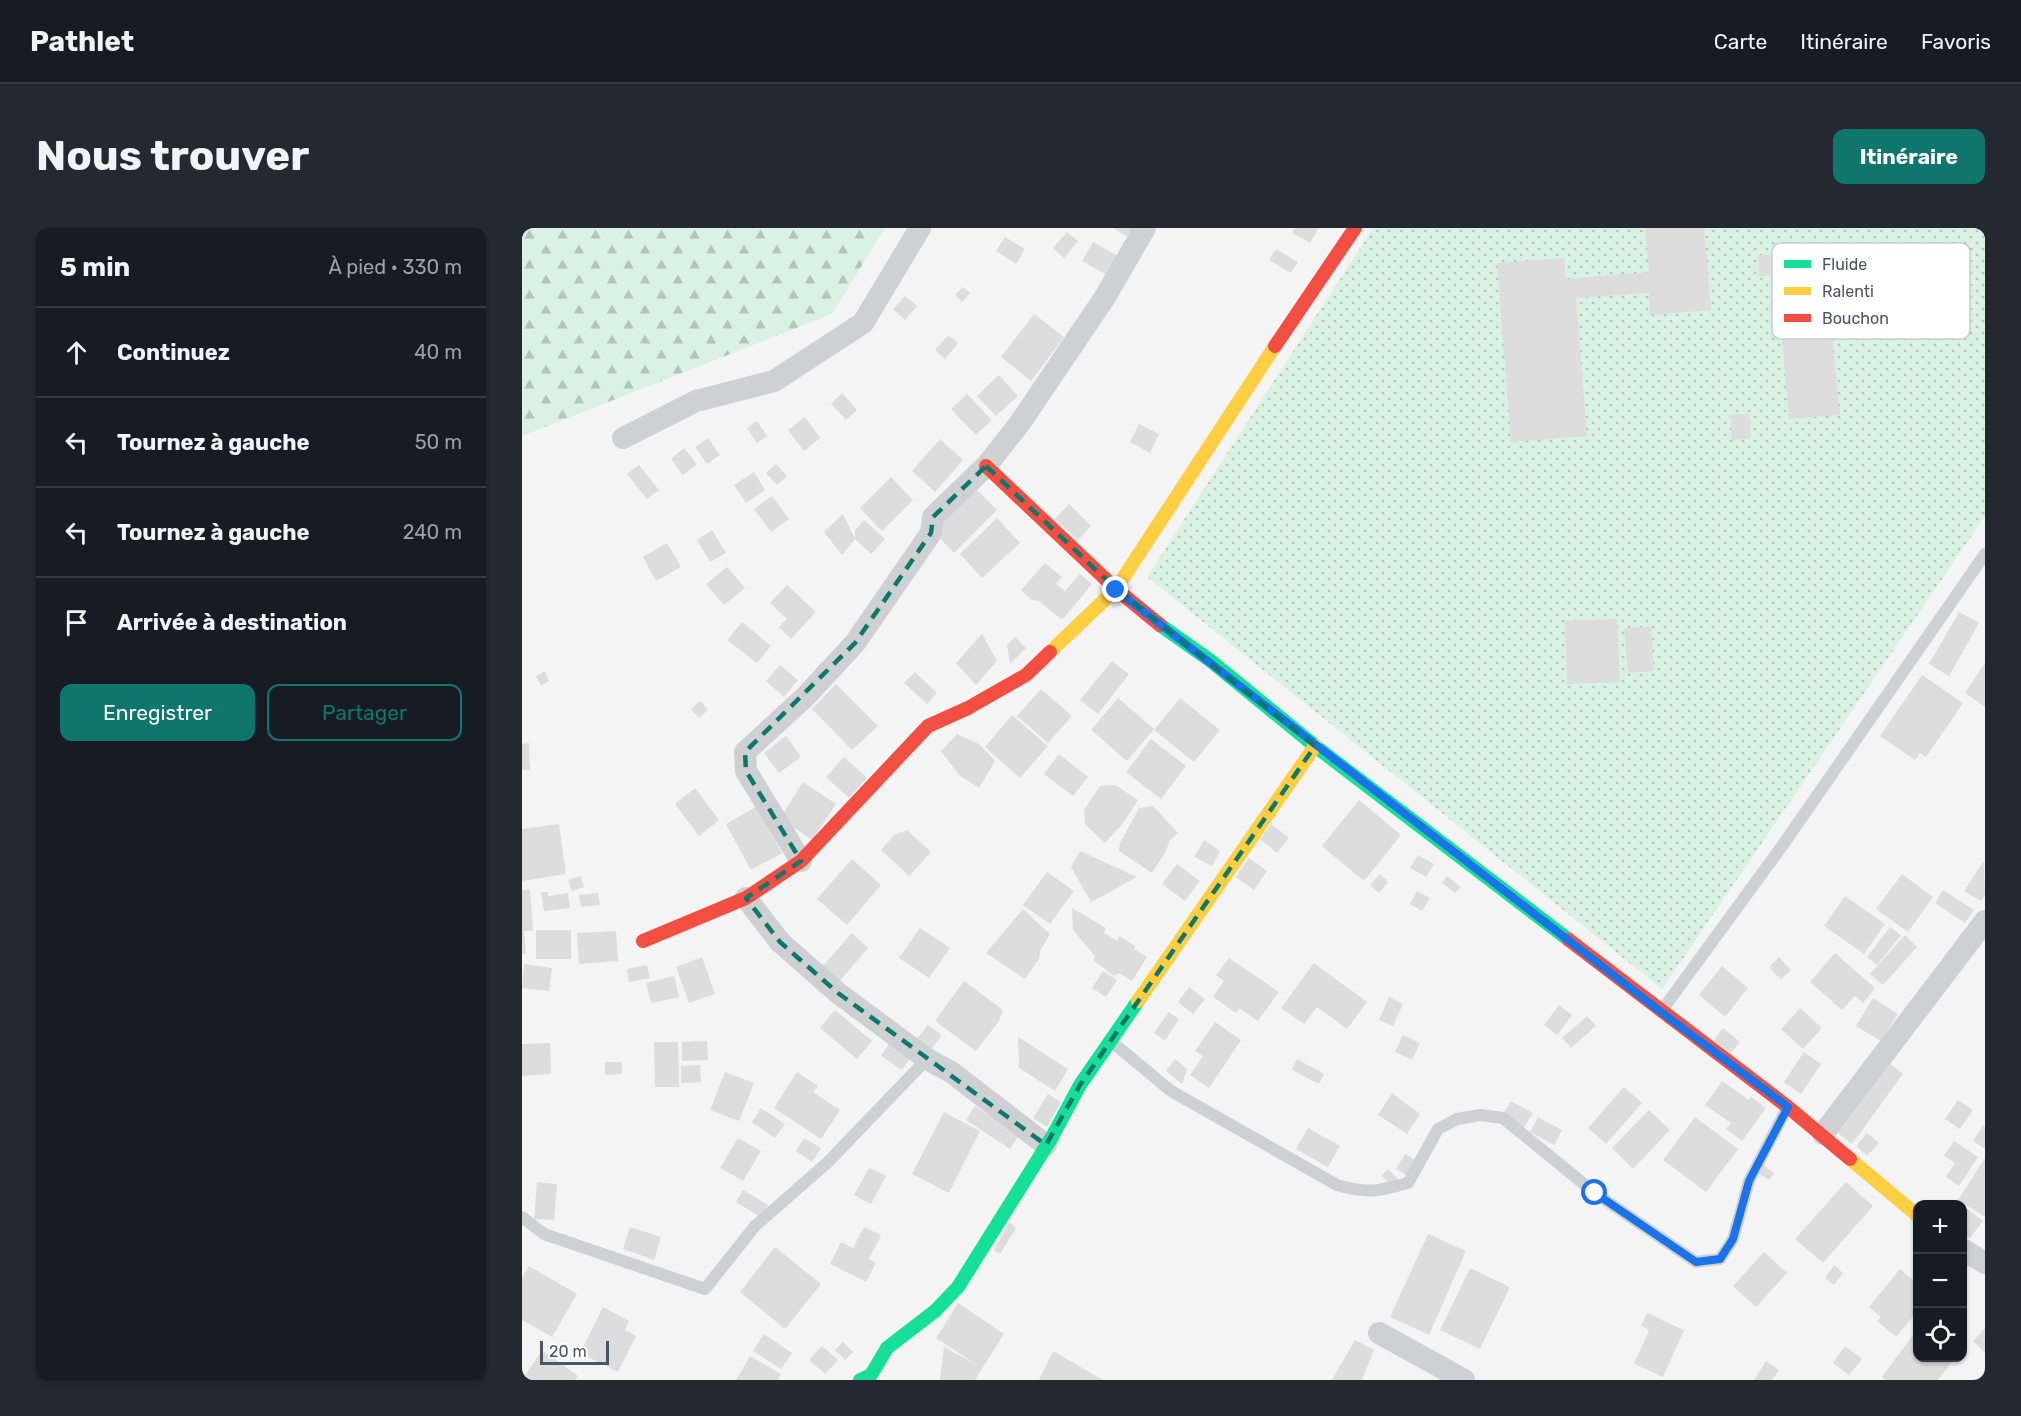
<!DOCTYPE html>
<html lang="fr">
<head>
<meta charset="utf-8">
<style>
	body { margin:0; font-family:Rubik,sans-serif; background:#242831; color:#f1f3f6 }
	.controls { position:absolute; right:18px; bottom:18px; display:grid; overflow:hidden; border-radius:12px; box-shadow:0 2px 4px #0004 }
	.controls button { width:54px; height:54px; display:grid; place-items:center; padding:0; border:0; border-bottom:2px solid #363941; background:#171b24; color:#f1f3f6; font:30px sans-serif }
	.scale { position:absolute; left:18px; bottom:15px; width:69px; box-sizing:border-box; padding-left:6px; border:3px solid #4a5661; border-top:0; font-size:16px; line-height:21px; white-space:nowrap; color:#4a5661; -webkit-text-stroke:4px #fff; paint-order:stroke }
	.stop { position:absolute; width:18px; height:18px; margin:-14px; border:4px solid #1a73e8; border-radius:50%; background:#fff }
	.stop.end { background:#1a73e8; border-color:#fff; box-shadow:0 2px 6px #0008 }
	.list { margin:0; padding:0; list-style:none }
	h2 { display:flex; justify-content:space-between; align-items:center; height:78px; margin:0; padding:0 24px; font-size:26px }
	h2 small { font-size:20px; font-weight:400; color:#9ea1a6 }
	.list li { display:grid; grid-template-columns:39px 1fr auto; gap:18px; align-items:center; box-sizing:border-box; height:90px; padding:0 24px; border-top:2px solid #363941 }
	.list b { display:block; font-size:22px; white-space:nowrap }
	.list em { font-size:20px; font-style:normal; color:#9ea1a6 }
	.actions { display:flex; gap:12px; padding:18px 24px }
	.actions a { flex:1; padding:14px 0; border:2px solid #0f766e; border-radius:12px; text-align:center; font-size:21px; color:#0f766e }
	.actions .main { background:#0f766e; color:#fff }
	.icon { flex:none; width:33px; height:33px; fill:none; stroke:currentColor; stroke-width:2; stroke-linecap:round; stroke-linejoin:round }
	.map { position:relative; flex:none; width:1463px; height:1152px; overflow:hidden; border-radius:12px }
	header { display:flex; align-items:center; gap:36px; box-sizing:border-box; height:84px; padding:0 30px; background:#171b24; border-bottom:2px solid #363941 }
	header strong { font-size:28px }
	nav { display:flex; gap:33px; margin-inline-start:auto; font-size:21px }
	.intro { display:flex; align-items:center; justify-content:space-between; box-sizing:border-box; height:144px; padding:0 36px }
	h1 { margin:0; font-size:42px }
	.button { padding:15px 27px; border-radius:12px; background:#0f766e; color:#fff; font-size:21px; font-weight:700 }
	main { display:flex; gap:36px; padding:0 36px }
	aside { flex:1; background:#171b24; border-radius:12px; box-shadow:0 2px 4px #0004 }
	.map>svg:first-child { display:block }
</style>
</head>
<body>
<header>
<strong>Pathlet</strong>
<nav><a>Carte</a><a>Itinéraire</a><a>Favoris</a></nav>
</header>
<div class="intro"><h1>Nous trouver</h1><a class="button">Itinéraire</a></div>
<main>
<aside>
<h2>5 min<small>À pied · 330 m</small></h2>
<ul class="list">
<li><svg class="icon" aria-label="ahead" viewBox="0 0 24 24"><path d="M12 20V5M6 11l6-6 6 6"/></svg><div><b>Continuez</b></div><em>40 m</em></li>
<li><svg class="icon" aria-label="left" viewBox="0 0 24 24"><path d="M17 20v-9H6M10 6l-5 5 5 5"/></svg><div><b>Tournez à gauche</b></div><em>50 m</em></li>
<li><svg class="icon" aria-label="left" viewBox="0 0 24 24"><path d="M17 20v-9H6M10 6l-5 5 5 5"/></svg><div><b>Tournez à gauche</b></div><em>240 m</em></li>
<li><svg class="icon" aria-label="arrive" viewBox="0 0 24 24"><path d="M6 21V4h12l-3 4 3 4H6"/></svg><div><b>Arrivée à destination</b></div></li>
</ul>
<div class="actions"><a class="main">Enregistrer</a><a>Partager</a></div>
</aside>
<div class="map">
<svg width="1463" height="1152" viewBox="0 0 1463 1152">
	<defs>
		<pattern id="green-dots" width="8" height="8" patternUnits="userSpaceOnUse" patternTransform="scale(1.5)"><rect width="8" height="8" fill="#d9f2e3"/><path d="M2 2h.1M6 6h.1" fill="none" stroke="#b2c7bb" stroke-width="1.8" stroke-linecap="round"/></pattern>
		<pattern id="forest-firs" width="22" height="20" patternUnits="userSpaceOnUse" patternTransform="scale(1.5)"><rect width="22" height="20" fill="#d9f2e3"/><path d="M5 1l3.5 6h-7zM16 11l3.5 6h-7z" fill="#b2c7bb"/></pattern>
	</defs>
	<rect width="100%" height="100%" fill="#f4f4f4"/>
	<path fill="url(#green-dots)" d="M851 0H1463V288L1140 761 625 349Z"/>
	<path fill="url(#forest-firs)" d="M0 0H363L310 86 0 208Z"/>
	<path fill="#ddddde" d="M591 0H616L609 11Z
		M773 0H797L788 15 770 5Z
		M1123 0H1182L1189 82 1128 87 1127 65 1054 70 1065 208 989 214 975 35 1042 30 1044 51 1127 44Z
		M545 4 556 13 542 30 531 20Z
		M483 9 503 21 494 36 474 23Z
		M571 14 598 29 588 49 560 33Z
		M754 21 776 34 769 45 747 32Z
		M1236 27H1256L1257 47 1237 48Z
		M441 59 448 65 440 74 433 67Z
		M383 68 395 78 383 92 371 81Z
		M512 86 542 109 509 153 479 129Z
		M1310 106 1318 187 1267 191 1260 110Z
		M426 107 436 115 423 131 413 122Z
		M477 147 496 168 474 188 455 168Z
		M320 165 335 182 324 192 309 176Z
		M445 166 470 192 454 207 429 181Z
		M1227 186 1229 210 1210 212 1208 187Z
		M283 189 298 210 282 223 266 202Z
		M235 193 245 208 235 215 225 200Z
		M617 196 637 206 628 225 608 214Z
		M186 210 198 227 185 236 173 219Z
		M418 211 441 232 413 264 390 243Z
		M162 220 175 236 161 247 149 231Z
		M254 236 265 248 255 257 244 245Z
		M117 237 137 262 125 271 105 246Z
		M232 244 243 262 224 275 212 257Z
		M369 249 391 272 360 303 338 280Z
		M449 256 475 282 432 325 414 306 416 290Z
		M250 268 267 291 249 304 232 281Z
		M547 276 569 298 556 312 533 291Z
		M321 286 333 311 320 327 302 304Z
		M475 290 498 315 460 350 438 326Z
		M342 292 363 311 349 326 333 311V302Z
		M190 302 204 325 188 334 175 312Z
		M145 315 159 339 134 353 121 329Z
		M523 335 540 349 534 356 543 363 558 346 570 356 540 392 517 373 510 372 499 362Z
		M205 339 223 360 202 377 184 356Z
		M265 357 294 384 269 411 257 399 265 391 248 375Z
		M1437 384 1457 395 1427 448 1407 436Z
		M1095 391 1098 454 1045 456 1043 393Z
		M220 394 249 418 235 435 205 412Z
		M1129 399 1132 443 1106 445 1102 400Z
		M460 406 475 433 454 457 434 435Z
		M493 409 504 420 488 436 485 417Z
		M590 433 607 446 576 486 558 472Z
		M1463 435V479L1443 465Z
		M258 437 276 452 262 469 244 453Z
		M23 443 27 453 19 458 14 448Z
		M393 444 415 465 405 476 382 455Z
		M1400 447 1441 475 1404 529 1398 525 1393 532 1358 508Z
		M314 456 356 498 330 522 290 481Z
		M519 461 550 488 526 515 495 488Z
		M596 470 632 501 605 533 569 502Z
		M658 470 698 502 672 534 632 502Z
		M178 473 186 482 177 490 169 481Z
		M490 487 526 518 498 550 463 519Z
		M435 506 457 516 473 533 457 560 437 547 419 523Z
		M264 508 279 529 257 545 242 525Z
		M629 511 664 538 639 571 604 544Z
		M7 515 8 542H0V516Z
		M537 526 566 549 551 568 522 546Z
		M322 529 345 550 327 570 304 549Z
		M281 554 314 576 290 612 258 590Z
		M593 557 616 572 602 594 583 615 563 596 562 582 578 558Z
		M173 560 197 592 177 608 153 576Z
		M837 572 879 607 842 653 800 618Z
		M631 578 656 605 648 612 643 625 630 645 597 623 598 615 617 580Z
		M234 579 260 625 229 642 204 596Z
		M37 596 44 646 0 653V601Z
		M749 596 767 610 755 625 738 611Z
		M385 602 409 624 387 648 359 622 372 607Z
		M682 612 698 623 690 638 672 629Z
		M558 623 615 649 569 674 549 639Z
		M896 627 912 636 904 649 888 640Z
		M727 630 745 643 732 662 714 649Z
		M330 631 359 657 325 697 295 671Z
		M1462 633 1463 667 1459 673 1442 663Z
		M655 636 678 653 663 673 640 656Z
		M525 644 552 663 528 696 501 677Z
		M858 646 866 654 857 665 848 657Z
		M1380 646 1411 669 1386 704 1354 681Z
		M59 648 62 659 50 663 46 652Z
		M925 648 939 659 933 665 920 655Z
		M8 661 11 703H2L4 726H0V662Z
		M1421 662 1452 682 1443 695 1413 675Z
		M895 663 908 670 900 683 888 676Z
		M19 664H26V668L46 665 48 680 22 683Z
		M76 665 78 677 59 679 57 667Z
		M1323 668 1363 696 1342 726 1302 698Z
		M550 680 584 700 582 705 595 713 597 708 613 718 612 721 625 729 610 753 597 745 592 748 571 732 573 728 551 702Z
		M501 681 528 706 518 723 517 731 503 751 464 725Z
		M1368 699 1379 707 1355 737 1345 729Z
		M398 700 428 720 407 750 377 730Z
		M14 702H49V731H14Z
		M94 703 96 733 57 736 55 705Z
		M330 705 346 720 315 756 298 741Z
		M1383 707 1395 719 1361 757 1348 746Z
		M1313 725 1353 760 1341 775 1333 768 1320 782 1288 754Z
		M180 729 193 766 167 775 154 739Z
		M1257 729 1269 742 1259 752 1247 739Z
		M707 730 757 764 736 793 717 780 714 785 691 769 702 753 694 747Z
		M792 735 845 774 825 801 795 779 782 796 759 780Z
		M2 736 30 740 27 763 0 760Z
		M125 737 128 750 107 754 105 741Z
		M1200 738 1226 760 1203 789 1177 767Z
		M581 743 595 752 584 769 570 760Z
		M152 748 157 769 129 775 124 755Z
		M442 753 481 782 477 793 454 823 413 793Z
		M667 759 683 771 671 786 656 774Z
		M867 769 881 776 871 798 857 792Z
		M1351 770 1376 786 1359 813 1334 798Z
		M1037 777 1050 787 1035 807 1022 797Z
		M1278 780 1300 800 1281 821 1259 801Z
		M313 782 350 813 335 831 298 800Z
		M647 784 657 791 643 813 632 805Z
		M1065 788 1074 798 1049 820 1040 810Z
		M693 794 719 812 687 860 668 847 681 828 673 823Z
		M406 797 420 807 408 823 394 812Z
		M1201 800 1218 814 1209 825 1192 812Z
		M881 807 898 815 890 832 873 824Z
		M496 809 546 841 533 863 497 840Z
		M185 813 186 832 160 833V814Z
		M132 814H156L157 859H133Z
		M28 815 29 846 0 848V816Z
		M367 815 389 829 380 842 359 828Z
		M1282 824 1299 836 1279 866 1262 854Z
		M653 831 665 841 660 856 644 843Z
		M775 831 802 846 797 856 770 842Z
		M83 834H100V846L83 847Z
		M1368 836 1381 846 1330 916 1316 905Z
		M178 837 179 854 159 855V838Z
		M203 844 232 855 217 893 188 882Z
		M275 844 296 858 291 864 318 882 299 911 252 880Z
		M1200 853 1227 872 1229 869 1244 880 1220 913 1204 901 1209 895 1183 877Z
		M1102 859 1120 875 1084 916 1066 900Z
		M870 865 898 886 885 906 856 887Z
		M526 866 539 874 525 899 511 890Z
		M1436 872 1451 882 1438 901 1423 891Z
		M989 873 1011 885 1002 899 981 886Z
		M453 878 497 907 488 921 444 892Z
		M239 880 263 896 253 910 230 894Z
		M1127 882 1148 902 1111 941 1090 920Z
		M422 884 458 903 427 965 390 946Z
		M1016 889 1040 902 1032 917 1008 904Z
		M1173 889 1216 921 1184 964 1141 932Z
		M1461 897 1463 899V921L1451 913Z
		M786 900 818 918 806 939 774 921Z
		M1345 905 1357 915 1345 928 1334 918Z
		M216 910 239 923 221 953 198 940Z
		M282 910 299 920 290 934 274 923Z
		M1432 913 1456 929 1437 958 1424 949 1433 935 1422 928Z
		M883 926 895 933 885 948 874 941Z
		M1463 930V989L1436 972Z
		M1241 937 1252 945 1247 952 1236 945Z
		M347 940 364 948 349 976 332 967Z
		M866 941 877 952 871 959 860 948Z
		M15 954 35 956 32 992 12 991Z
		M1324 954 1351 978 1301 1035 1273 1011Z
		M221 962 246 977 238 989 214 974Z
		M1440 977 1461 993 1448 1010 1440 1005Z
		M487 994 494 1000 478 1026 472 1022Z
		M108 999 139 1009 132 1032 101 1021Z
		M342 999 359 1007 347 1031 354 1035 344 1054 308 1036 319 1014 331 1020Z
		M906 1006 944 1023 907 1107 868 1089Z
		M253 1019 299 1056 263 1101 218 1064Z
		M1242 1024 1265 1045 1234 1079 1211 1058Z
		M1312 1037 1321 1045 1312 1057 1303 1050Z
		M7 1038 55 1066 30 1109 0 1092V1050Z
		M948 1040 988 1059 958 1121 918 1102Z
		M1378 1041 1391 1052 1393 1048 1396 1050V1083L1374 1109 1355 1093 1359 1089 1347 1079Z
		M436 1075 482 1106 453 1152H418L422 1119 455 1137 414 1110Z
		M81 1079 107 1093 103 1102 114 1108 96 1144 58 1125Z
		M1125 1085 1162 1102 1141 1149 1112 1136 1127 1102 1119 1098Z
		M1396 1100V1130H1433L1416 1152H1363L1360 1149Z
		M1463 1100V1125L1451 1113Z
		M242 1106 270 1125 259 1141 231 1123Z
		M833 1112 852 1122 840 1152H810Z
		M321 1114 331 1124 323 1132 313 1122Z
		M300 1118 316 1132 303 1146 287 1132Z
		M1323 1118 1340 1131 1327 1147 1311 1135Z
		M20 1122 56 1148 53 1152H0Z
		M531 1123 581 1152H517Z
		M228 1128 259 1146 256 1152H214Z
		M1244 1133 1257 1142 1250 1152H1232Z"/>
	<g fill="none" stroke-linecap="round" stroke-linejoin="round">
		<path stroke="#ced0d2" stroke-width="12" d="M1141 781 1260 618 1463 326
			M590 814 649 863 815 957C846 966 856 963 886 955L916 901 935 891 958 887 981 890 1073 965 1174 1034 1198 1031 1211 1011 1227 953 1265 880
			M0 989 22 1006 183 1061 233 998 306 934 405 831"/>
		<path stroke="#ced0d2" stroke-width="22" d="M101 210 174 173 252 153 341 95 398 0
			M279 633 224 543 223 524 283 469 333 415 409 305 411 289 464 238 498 195 583 69 623 0
			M224 670 258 714 316 765 405 831 429 844 524 917
			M1301 906 1463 693
			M1440 1021 1463 1035
			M857 1105 942 1152"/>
		<path stroke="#16e098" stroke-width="14" d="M638 397 689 433 793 518 1047 712
			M338 1152 349 1147 365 1120 413 1083 436 1059 530 909 558 857 616 773"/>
		<path stroke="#ffcf43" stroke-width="14" d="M528 424 594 361 753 118
			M616 773 793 518
			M1328 931 1396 988"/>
		<path stroke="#f24e42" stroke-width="14" d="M753 118 833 0
			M464 238 594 361 638 397
			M1047 712 1266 879 1328 931
			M121 713 224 670 279 633 406 498 446 480 504 447 528 424"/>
	</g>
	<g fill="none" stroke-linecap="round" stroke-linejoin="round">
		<path stroke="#1a73e8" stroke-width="8" d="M594 362 1139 784 1266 879 1227 953 1211 1011 1198 1031 1174 1034 1073 965"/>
	</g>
	<path fill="none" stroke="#0f766e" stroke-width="4.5" stroke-dasharray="12 8" stroke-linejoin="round" d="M464 238 594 361 793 518 558 857 524 917 316 765 258 714 224 670 279 633 224 543 223 524 333 415 409 305 411 289Z"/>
	<rect x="1250" y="15" width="198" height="96" rx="9" fill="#fff" stroke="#c9ccd0" stroke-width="1.5"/>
	<rect x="1262" y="32" width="27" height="8" fill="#16e098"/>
	<rect x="1262" y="59" width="27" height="8" fill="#ffcf43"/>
	<rect x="1262" y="86" width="27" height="8" fill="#f24e42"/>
	<g font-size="16" fill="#4a5661">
		<text x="1300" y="42">Fluide</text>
		<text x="1300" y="69">Ralenti</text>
		<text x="1300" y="96">Bouchon</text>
	</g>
</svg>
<div class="controls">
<button>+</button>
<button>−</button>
<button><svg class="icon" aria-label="locate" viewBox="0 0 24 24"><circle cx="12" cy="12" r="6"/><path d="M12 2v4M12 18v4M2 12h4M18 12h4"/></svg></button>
</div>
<div class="scale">20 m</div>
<div class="stop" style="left:1073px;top:965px"></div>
<div class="stop end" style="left:594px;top:362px"></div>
</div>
</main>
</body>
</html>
